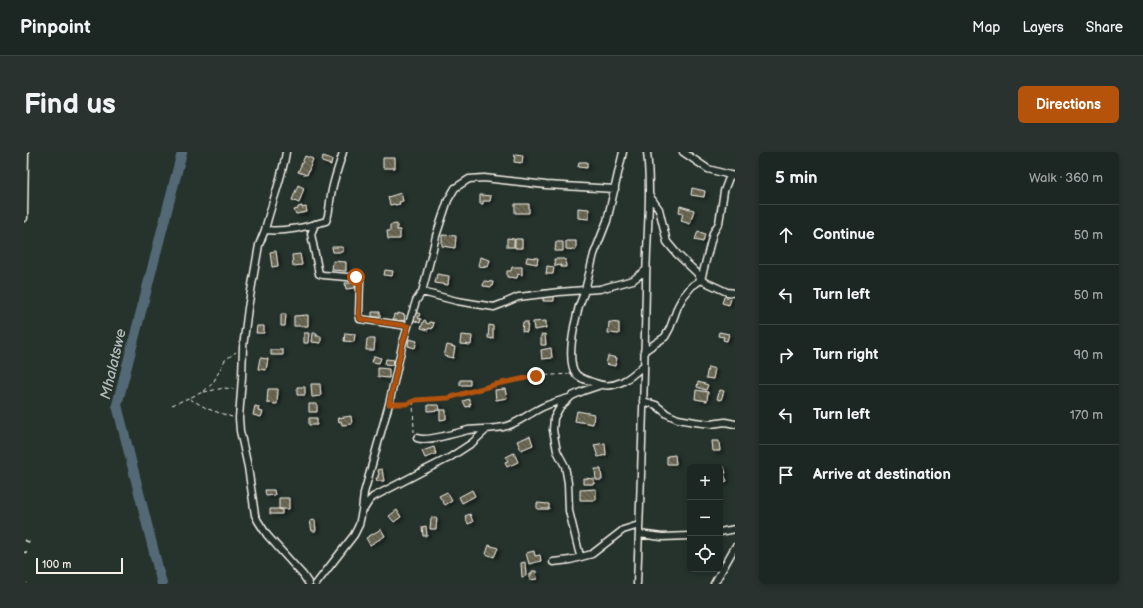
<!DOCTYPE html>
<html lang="en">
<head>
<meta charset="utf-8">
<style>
	body { margin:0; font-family:"Balsamiq Sans",sans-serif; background:#29322f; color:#f1f3f6 }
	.controls { position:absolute; right:12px; bottom:12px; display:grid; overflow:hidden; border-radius:6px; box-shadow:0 2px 6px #0003 }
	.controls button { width:36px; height:36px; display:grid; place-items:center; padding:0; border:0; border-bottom:1px solid #3a4340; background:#1c2622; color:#f1f3f6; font:20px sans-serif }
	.scale { position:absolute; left:12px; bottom:10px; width:87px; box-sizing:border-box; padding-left:4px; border:2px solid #f4f1e8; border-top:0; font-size:11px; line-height:14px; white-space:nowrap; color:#f4f1e8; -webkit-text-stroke:3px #26332d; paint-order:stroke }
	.stop { position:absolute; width:12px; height:12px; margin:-9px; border:3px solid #b45309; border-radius:50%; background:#fff }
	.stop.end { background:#b45309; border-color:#fff; box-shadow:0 1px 4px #0008 }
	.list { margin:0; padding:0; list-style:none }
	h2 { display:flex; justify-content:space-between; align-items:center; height:52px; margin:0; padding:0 16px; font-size:17px }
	h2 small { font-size:13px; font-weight:400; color:#a0a5a5 }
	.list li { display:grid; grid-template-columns:26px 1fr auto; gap:12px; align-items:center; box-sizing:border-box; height:60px; padding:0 16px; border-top:1px solid #3a4340 }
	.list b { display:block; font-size:15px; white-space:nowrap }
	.list em { font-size:13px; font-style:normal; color:#a0a5a5 }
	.icon { flex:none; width:22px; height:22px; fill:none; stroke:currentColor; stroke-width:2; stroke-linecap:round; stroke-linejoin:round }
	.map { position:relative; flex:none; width:711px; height:432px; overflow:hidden; border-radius:6px }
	header { display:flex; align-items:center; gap:24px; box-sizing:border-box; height:56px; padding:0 20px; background:#1c2622; border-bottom:1px solid #3a4340 }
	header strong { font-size:19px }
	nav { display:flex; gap:22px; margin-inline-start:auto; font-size:14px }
	.intro { display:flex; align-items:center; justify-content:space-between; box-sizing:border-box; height:96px; padding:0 24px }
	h1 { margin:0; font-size:28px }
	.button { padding:10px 18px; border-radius:6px; background:#b45309; color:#fff; font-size:14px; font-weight:700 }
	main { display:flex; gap:24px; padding:0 24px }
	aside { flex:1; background:#1c2622; border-radius:6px; box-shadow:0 2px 6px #0003 }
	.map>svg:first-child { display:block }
</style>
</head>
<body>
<header>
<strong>Pinpoint</strong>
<nav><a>Map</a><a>Layers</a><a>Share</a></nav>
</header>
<div class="intro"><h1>Find us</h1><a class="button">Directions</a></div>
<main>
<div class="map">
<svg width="711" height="432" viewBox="0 0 711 432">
	<defs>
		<pattern id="building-back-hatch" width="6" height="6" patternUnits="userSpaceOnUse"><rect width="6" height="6" fill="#63614d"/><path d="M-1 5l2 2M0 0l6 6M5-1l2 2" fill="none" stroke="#7a7867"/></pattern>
		<filter id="shadow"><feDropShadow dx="2.5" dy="1.5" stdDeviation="2" flood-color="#0009"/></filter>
	</defs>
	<rect width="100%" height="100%" fill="#26332d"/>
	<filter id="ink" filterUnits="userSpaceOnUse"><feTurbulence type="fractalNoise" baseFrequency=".025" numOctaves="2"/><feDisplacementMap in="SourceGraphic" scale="8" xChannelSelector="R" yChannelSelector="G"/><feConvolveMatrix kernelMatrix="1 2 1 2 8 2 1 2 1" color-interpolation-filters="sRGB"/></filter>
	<g filter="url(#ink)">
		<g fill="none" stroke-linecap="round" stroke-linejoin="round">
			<path stroke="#526a76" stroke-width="10" d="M138 432 93 253 158 0"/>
		</g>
		<path fill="url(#building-back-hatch)" stroke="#f4f1e8" filter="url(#shadow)" d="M491 2 499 3 498 11 490 10Z
			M281 4 289 7 283 23 274 20Z
			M299 4 308 7 307 13 298 10Z
			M359 6H371V16H359Z
			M555 10H563V16L554 15Z
			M274 33 280 36 275 51 268 48Z
			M668 36 681 39 680 45 667 43Z
			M377 41 379 49 375 50 376 52 371 53V52L366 53 364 45Z
			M456 43 467 44 466 49H459V52H456Z
			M491 52H505V61H491Z
			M278 54V56L282 55 283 60 272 62 270 58 274 57V55Z
			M656 54 670 58 666 72 657 69 659 61 655 60Z
			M554 56 565 57V67L554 66Z
			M373 72V78H376V87H364L363 79H366V73Z
			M674 79 681 82 679 90 671 88Z
			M418 83 432 84 431 96 418 94Z
			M483 86 490 87V95H483Z
			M491 87H498V96H491Z
			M542 89H552V98L542 97Z
			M532 90H539V99H531Z
			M308 95H319V100H309Z
			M252 99 254 114 248 115 246 100Z
			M276 102 278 113 269 114 268 103Z
			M456 105 466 108 464 115 454 114Z
			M503 105 514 106 513 112 502 110Z
			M530 107H541L542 115H537V113L531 114Z
			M309 109 322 110V119L308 118Z
			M523 114 530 115 529 122H522Z
			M488 115H498V123L494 122 493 126 483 125V119H487Z
			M361 118 369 119 368 124 360 123Z
			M413 122 425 124 424 133 411 131Z
			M460 129 469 130 468 135 459 134Z
			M321 131H331V136L322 137Z
			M519 144H530V149H519Z
			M700 145 707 147 705 153 698 151Z
			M348 160H356V165H348Z
			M392 160 396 162 394 166 397 167 396 171 389 168Z
			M374 161 381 163 380 169 369 168 370 162 374 163Z
			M257 162H262L261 174H257Z
			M284 163V174H270V164Z
			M400 168 402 169V171L405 172 406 170 410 171 408 177 405 176 404 178 397 176Z
			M522 169V176L510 178 509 170Z
			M499 170H504L503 180 498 179Z
			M585 170 595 171V182L584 181Z
			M465 173 469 174V187L464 186Z
			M233 174H240V181H232Z
			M695 180 705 182 703 189 699 188 700 185 694 184Z
			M280 181H285L284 191H280Z
			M289 181H293L292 184H297V191L288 190Z
			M321 181 331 182 330 190 320 189Z
			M521 182 522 193H517V183Z
			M437 183 448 184 447 193 436 192Z
			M343 187H351L350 198H342Z
			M385 187 393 189 391 196 384 194Z
			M423 193 431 195 429 206 420 204Z
			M527 196 528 206 518 207 517 198Z
			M247 198H259V203H247Z
			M350 204 357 206 355 211 348 210Z
			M584 204 593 206 591 214 582 212Z
			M236 206 244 207 242 218 234 217Z
			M362 207 370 208 369 213 361 212Z
			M684 215 691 217 689 227 682 226Z
			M354 216 365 217V226L354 225Z
			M436 228H446V233H436Z
			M674 230 684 233 682 238 673 235Z
			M287 232H296L297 244 288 245Z
			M273 235H281V243H273Z
			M244 237H254L253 252 243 251Z
			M481 237 483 246 472 248 471 238Z
			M672 238 684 240 683 249 671 247Z
			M696 238 700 239 697 248 693 247Z
			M445 247 447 252H445L446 254 442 255 439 249Z
			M285 252H293V260H285Z
			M404 253H415L416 258 404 259Z
			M231 254 235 255 234 259 239 260 237 265 229 263Z
			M416 258H422V267L416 268Z
			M553 259 570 262 569 272 551 269Z
			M327 264 328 272 318 273 317 269 315 270 314 266Z
			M285 266H293V273H285Z
			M506 284 509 293 497 298 493 289Z
			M688 289H695L696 299H689Z
			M581 291 582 303 574 305 570 293Z
			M410 295 412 302 401 306 398 299Z
			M490 301 494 310 483 315 481 310 484 309 482 305Z
			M651 303 652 312H643V304Z
			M700 315 702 321 700 322 703 329 696 331V317Z
			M358 317 360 329H353L352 326H354V323H355L354 318Z
			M571 317H577L578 328H572Z
			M559 326 570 327V332H559Z
			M572 337V348H556V338Z
			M241 338H250L251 343 242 344Z
			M448 338 451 344 438 351 435 345Z
			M423 340 428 349 421 353 415 344Z
			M255 346H265V357H255Z
			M513 351 525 352V357H513Z
			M246 357H258V362H246Z
			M373 358 377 365 370 370 365 364Z
			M446 362 449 370 444 372 441 364Z
			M407 366H413L412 377H406Z
			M291 368 292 379H288L286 369Z
			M402 374 403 384H399L398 375Z
			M357 377 361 384 346 393 342 386Z
			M465 393 474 396 470 405 462 402Z
			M510 399 511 404 516 403 517 409 505 412 502 401Z
			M501 410 502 424 498 425 497 411Z
			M508 419H512L513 427 506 428V422H508Z"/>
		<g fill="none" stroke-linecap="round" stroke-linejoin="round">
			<g stroke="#f4f1e8" stroke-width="9">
				<path id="minor" d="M599 0 583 69 570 102 561 138 576 137 609 128 622 118
					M659 0 684 17 706 23
					M625 43 635 57 643 90 653 102 673 121 677 128 703 140 711 141
					M0 66 1 0
					M291 72 287 82 295 122 299 123 335 126 336 128 335 162 336 167 384 174
					M241 78C247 52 258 27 262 0
					M398 140 407 105 412 84 424 48 431 36 445 27 460 26 522 33 591 37
					M620 199 641 185 646 176 654 154 659 145 668 134 677 128 689 81 695 71 700 39 706 23 711 24
					M619 249 632 253 643 262 654 267 671 270 687 272 701 270 711 272
					M393 286C403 290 432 281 444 278 457 276 470 278 483 274 494 271 503 263 513 258 523 252 534 249 545 246
					M340 357 345 349 349 345 397 320 425 306 448 291 463 277
					M696 380 711 377
					M615 382 638 385 666 384
					M557 405 555 400 545 359 544 331 541 314 533 299 529 278 530 266 536 255 548 244 559 239 577 233
					M529 410 546 408 568 402 599 378 615 373
					M285 432 279 423 243 383 234 369 231 363 224 315 216 279 215 266 218 225 219 195 224 156 235 93 241 78C262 80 282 75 302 69 306 61 305 52 307 43 309 29 315 14 319 0
					M292 432 330 383 335 373 338 359 340 341 365 252 379 190 392 149 398 140 433 149 470 155 478 152 494 145 535 140 561 138C559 145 555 152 554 158 550 172 542 210 552 222 556 227 565 229 571 231 591 239 606 226 620 213
					M613 432C617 333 620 235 622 136 622 91 628 45 623 0
					M690 432 711 395"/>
			</g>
			<path stroke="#f4f1e8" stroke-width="1" stroke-dasharray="4 3" stroke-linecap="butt" d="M180 240 200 236 210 237
				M166 247 184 257 208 265
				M389 249 390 280
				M371 252H382L392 248 424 246 473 232 512 224 546 222
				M148 253 179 240 189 231 201 208 212 200"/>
			<use href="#minor" stroke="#26332d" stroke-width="6"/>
			<path stroke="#f4f1e8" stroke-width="1.5" stroke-dasharray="6 3" stroke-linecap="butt" d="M0 388 7 391
				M0 400 3 401
				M0 431 3 432"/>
		</g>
	</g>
	<g fill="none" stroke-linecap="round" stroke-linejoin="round" filter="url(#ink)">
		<path stroke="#b45309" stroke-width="5" d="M332 125 335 126 336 128 335 162 336 167 384 174 379 190 365 252H382L392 248 424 246 473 232 512 224"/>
	</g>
	<g text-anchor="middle" stroke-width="3.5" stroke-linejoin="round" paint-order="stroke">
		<g font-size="15" font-style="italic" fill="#b3bbba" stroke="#26332d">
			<text transform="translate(89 212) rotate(-77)" y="5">Mhalatswe</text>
		</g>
	</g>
</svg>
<div class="controls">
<button>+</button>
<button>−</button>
<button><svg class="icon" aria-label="locate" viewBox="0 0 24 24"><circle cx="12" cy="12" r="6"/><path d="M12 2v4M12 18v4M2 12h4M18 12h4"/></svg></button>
</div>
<div class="scale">100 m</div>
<div class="stop" style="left:332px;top:125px"></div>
<div class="stop end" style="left:512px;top:224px"></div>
</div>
<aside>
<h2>5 min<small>Walk · 360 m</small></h2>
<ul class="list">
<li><svg class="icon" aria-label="ahead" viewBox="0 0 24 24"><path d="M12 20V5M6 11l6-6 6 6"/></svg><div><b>Continue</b></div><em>50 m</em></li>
<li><svg class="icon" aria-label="left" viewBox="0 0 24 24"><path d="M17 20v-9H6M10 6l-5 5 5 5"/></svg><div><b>Turn left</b></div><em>50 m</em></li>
<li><svg class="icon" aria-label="right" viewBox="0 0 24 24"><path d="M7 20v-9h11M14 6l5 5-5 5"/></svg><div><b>Turn right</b></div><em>90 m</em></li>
<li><svg class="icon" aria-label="left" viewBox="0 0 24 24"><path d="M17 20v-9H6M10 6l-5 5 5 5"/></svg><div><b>Turn left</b></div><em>170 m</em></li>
<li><svg class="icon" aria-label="arrive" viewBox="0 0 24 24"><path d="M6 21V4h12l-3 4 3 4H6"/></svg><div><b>Arrive at destination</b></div></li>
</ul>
</aside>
</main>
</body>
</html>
